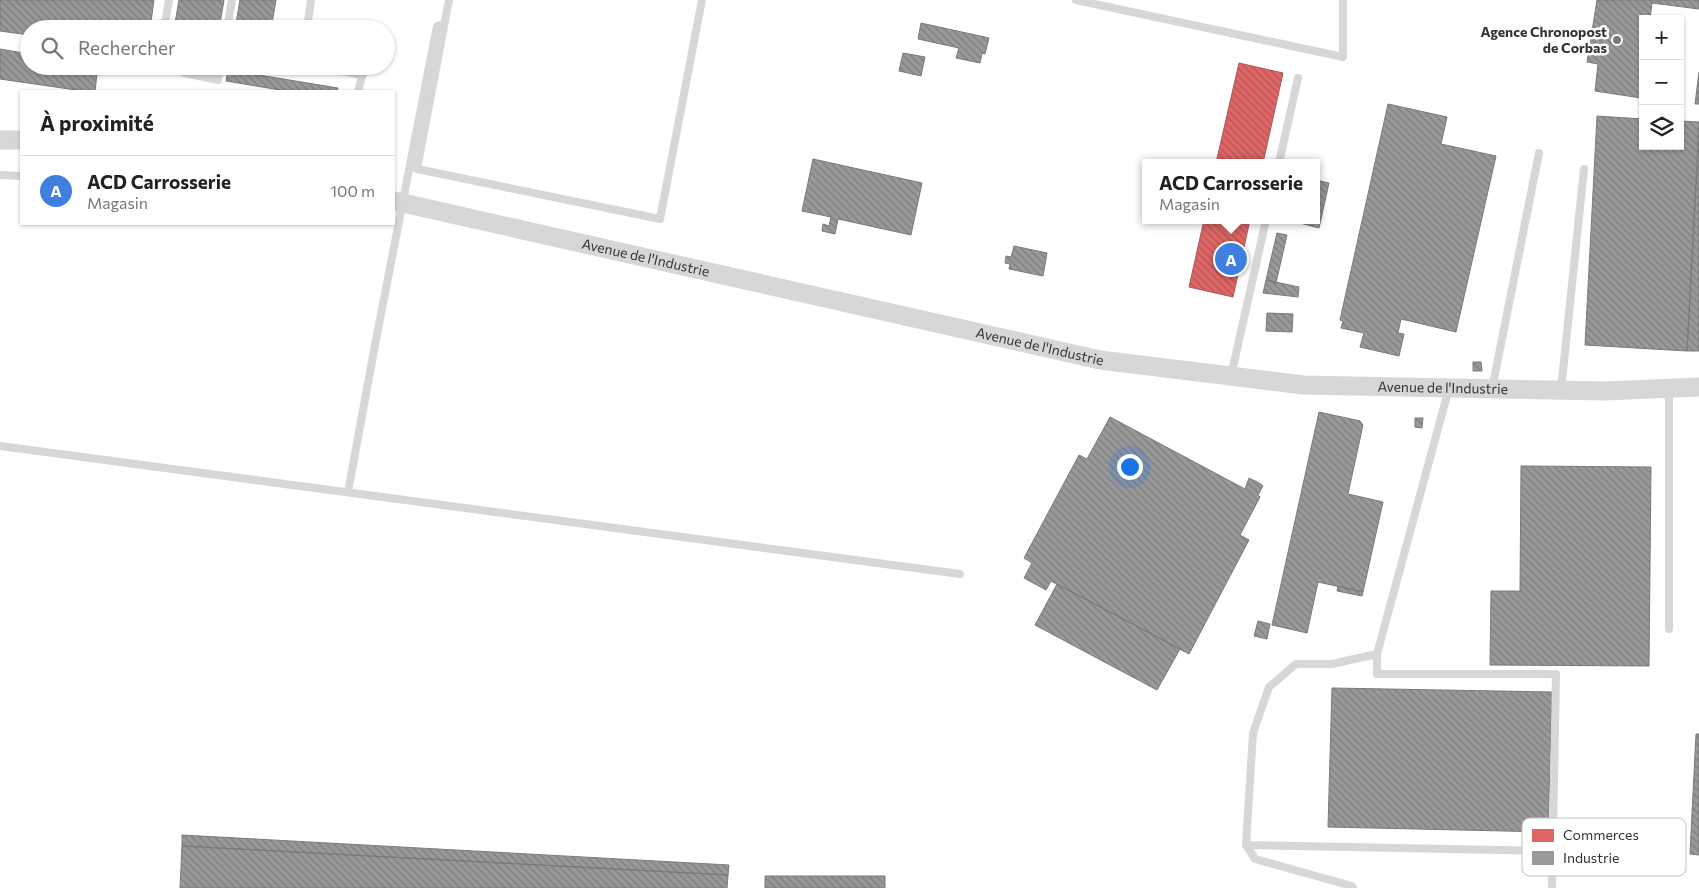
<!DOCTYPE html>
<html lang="fr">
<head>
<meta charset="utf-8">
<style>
	body { margin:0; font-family:Commissioner,sans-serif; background:#f2f2f2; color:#222 }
	.controls { position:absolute; right:15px; top:15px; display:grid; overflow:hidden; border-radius:0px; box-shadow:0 1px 4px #0004 }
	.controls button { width:45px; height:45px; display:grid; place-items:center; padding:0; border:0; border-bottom:1px solid #e0e0e0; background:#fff; color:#222; font:25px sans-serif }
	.you { position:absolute; left:1129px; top:466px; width:18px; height:18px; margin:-12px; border:4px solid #fff; border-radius:50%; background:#1a73e8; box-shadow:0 0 0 8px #1a73e833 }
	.badge { display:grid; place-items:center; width:32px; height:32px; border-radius:50%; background:#7c3aed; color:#fff; font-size:16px; font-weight:700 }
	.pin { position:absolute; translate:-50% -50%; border:2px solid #fff; box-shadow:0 1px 5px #0006 }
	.popup { position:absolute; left:1142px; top:159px; width:178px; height:65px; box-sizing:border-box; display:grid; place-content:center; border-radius:0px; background:#fff; filter:drop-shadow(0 1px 4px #0005); font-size:16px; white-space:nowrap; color:#767676 }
	.popup b { font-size:19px; color:#222 }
	.popup::after { content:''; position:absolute; left:50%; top:100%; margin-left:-10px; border:10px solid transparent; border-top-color:#fff }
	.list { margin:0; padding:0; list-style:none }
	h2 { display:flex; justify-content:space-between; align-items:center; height:65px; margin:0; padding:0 20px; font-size:21px }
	h2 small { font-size:16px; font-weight:400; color:#767676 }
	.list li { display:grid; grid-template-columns:32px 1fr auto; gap:15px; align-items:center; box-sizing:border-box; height:70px; padding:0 20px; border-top:1px solid #e0e0e0 }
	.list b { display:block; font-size:19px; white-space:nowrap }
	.list p { margin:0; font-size:16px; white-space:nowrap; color:#767676 }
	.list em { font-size:16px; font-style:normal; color:#767676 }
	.icon { flex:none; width:28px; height:28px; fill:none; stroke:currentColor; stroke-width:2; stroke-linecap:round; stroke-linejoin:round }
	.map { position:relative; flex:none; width:1699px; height:888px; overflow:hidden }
	.search { position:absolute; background:#fff; box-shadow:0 1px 4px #0004; left:20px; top:20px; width:375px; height:55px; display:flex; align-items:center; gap:12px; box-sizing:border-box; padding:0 18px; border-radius:28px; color:#767676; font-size:19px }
	.panel { position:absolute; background:#fff; box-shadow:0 1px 4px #0004; left:20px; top:90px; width:375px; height:135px; border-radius:0px }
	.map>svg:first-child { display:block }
</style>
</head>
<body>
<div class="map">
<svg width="1699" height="888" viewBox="0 0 1699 888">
	<defs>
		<pattern id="shops-back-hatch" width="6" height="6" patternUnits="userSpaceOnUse" patternTransform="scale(1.25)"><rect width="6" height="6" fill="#e06666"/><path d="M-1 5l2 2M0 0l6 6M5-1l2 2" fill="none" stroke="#b65555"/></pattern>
		<pattern id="industry-back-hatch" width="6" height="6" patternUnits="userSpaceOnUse" patternTransform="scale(1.25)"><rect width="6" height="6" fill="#999"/><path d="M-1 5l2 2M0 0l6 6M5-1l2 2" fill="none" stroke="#7d7d7d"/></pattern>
	</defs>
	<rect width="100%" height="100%" fill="#fff"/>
	<path fill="url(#shops-back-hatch)" stroke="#ac5757" d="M1239 63 1283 73 1263 163H1216Z
		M1204 220H1250L1233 297 1189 287Z"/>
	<path fill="url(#industry-back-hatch)" stroke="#7a7a7a" d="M0 0H154L150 29H29V35L0 31Z
		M179 0H224L219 29H174Z
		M240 0H276L271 29H235Z
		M1597 0H1699V9L1652 3 1650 19H1643V80L1641 98 1595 91 1598 64 1587 62Z
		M921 23 989 38 985 54 982 53 980 63 956 58 959 48 918 39Z
		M0 49 29 54V66H98L95 91H83L0 79Z
		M903 53 925 57 921 76 899 71Z
		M228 70 338 88 337 91H286L226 81Z
		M1699 72V104H1695Z
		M1388 104 1447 117 1441 144 1496 156 1456 332 1401 319 1398 333 1404 334 1399 356 1360 347 1364 333 1341 328 1343 321 1340 320Z
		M1597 116 1643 119V146H1680V121L1699 122 1687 351 1585 345Z
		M1699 135V351H1687Z
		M813 159 922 183 911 235 838 219 835 234 822 231 823 224 829 226 831 217 802 211Z
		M1316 180 1329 183 1319 228 1292 221 1316 220Z
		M1277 233 1287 235 1276 283 1266 280Z
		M1014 246 1047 253 1043 276 1009 269 1010 264 1005 263 1006 256 1011 257Z
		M1266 280 1299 287 1298 297 1263 293Z
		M1267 313 1293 314 1292 332 1266 331Z
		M1473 362H1481L1482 371H1473Z
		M1319 412 1360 421 1363 425 1348 494 1383 502 1363 592 1318 582 1307 633 1272 625Z
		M1110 417 1245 489 1249 478 1261 484 1263 486 1258 495 1260 497 1240 535 1249 540 1189 654 1051 581 1046 590 1024 578 1032 563 1024 558 1079 455 1087 459Z
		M1415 418H1423L1422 428 1415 427Z
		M1521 466 1651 467 1649 666 1490 665 1491 591H1520Z
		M1057 584 1180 649 1157 690 1035 625Z
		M1338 586 1363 592 1362 596 1337 591Z
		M1258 621 1270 624 1267 639 1254 636Z
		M1332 688 1552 692 1548 832 1328 827Z
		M1696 734H1699V855L1690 854Z
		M182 835 729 865 728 875 182 846Z
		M182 846 728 875 727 888H180Z
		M765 876H885V888H765Z"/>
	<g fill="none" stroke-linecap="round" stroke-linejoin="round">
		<path stroke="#d7d7d7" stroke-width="8" d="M449 0 417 169 660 219 702 0
			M1076 0 1343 57V0
			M164 29 169 0
			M227 29 232 0
			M307 29 311 0
			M173 66 184 73 218 80 220 66
			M316 66 362 75
			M428 72 437 26 444 24
			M358 91 365 66
			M1279 163 1298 78
			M0 175 21 176
			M1231 376 1266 220
			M1669 388V629
			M1492 389 1539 153
			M1561 390 1584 169
			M0 446 960 574
			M348 492 375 345
			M1377 654V674H1556L1552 888
			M1246 845 1552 851
			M1353 888 1352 886 1255 859 1246 845 1253 733 1269 687 1296 664H1332L1377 654 1449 388"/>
		<g stroke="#d7d7d7" stroke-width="19">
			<path d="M0 140H21"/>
			<path id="s1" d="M394 201 1100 360 1303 385 1605 391 1699 387"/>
		</g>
		<path stroke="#d7d7d7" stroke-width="8" d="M375 345 428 72"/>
	</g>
	<circle fill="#7a7a7a" stroke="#fff" stroke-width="2" cx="1617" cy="40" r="5"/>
	<g text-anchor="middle" stroke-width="5" stroke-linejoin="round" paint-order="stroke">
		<g font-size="14" font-weight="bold" fill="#333" stroke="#fff" text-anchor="end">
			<text x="1607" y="37">Agence Chronopost<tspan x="1607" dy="16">de Corbas</tspan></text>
		</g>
		<g font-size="14" fill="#333" stroke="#fff">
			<text dy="5" stroke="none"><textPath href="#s1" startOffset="258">Avenue de l'Industrie</textPath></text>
			<text dy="5" stroke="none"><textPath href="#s1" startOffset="662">Avenue de l'Industrie</textPath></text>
			<text dy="5" stroke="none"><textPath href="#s1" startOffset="1068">Avenue de l'Industrie</textPath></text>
		</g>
	</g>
	<rect x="1522" y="818" width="164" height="58" rx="8" fill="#fff" stroke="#c2c2c2" stroke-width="1"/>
	<rect x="1532" y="829" width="22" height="13" fill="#e06666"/>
	<rect x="1532" y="851" width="22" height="14" fill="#999"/>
	<g font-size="14" fill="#333">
		<text x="1563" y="840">Commerces</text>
		<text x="1563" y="863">Industrie</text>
	</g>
</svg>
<div class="controls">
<button>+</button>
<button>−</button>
<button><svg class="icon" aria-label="layers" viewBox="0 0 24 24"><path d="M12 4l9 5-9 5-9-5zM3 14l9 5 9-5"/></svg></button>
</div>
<div class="you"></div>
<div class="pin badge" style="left:1231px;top:259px;background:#3f7fe0">A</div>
<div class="popup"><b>ACD Carrosserie</b>Magasin</div>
<div class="search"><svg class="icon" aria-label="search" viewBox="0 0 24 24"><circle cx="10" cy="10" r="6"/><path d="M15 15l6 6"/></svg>Rechercher</div>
<section class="panel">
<h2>À proximité<small></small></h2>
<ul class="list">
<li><span class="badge" style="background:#3f7fe0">A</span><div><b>ACD Carrosserie</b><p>Magasin</p></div><em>100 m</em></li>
</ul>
</section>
</div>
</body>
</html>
